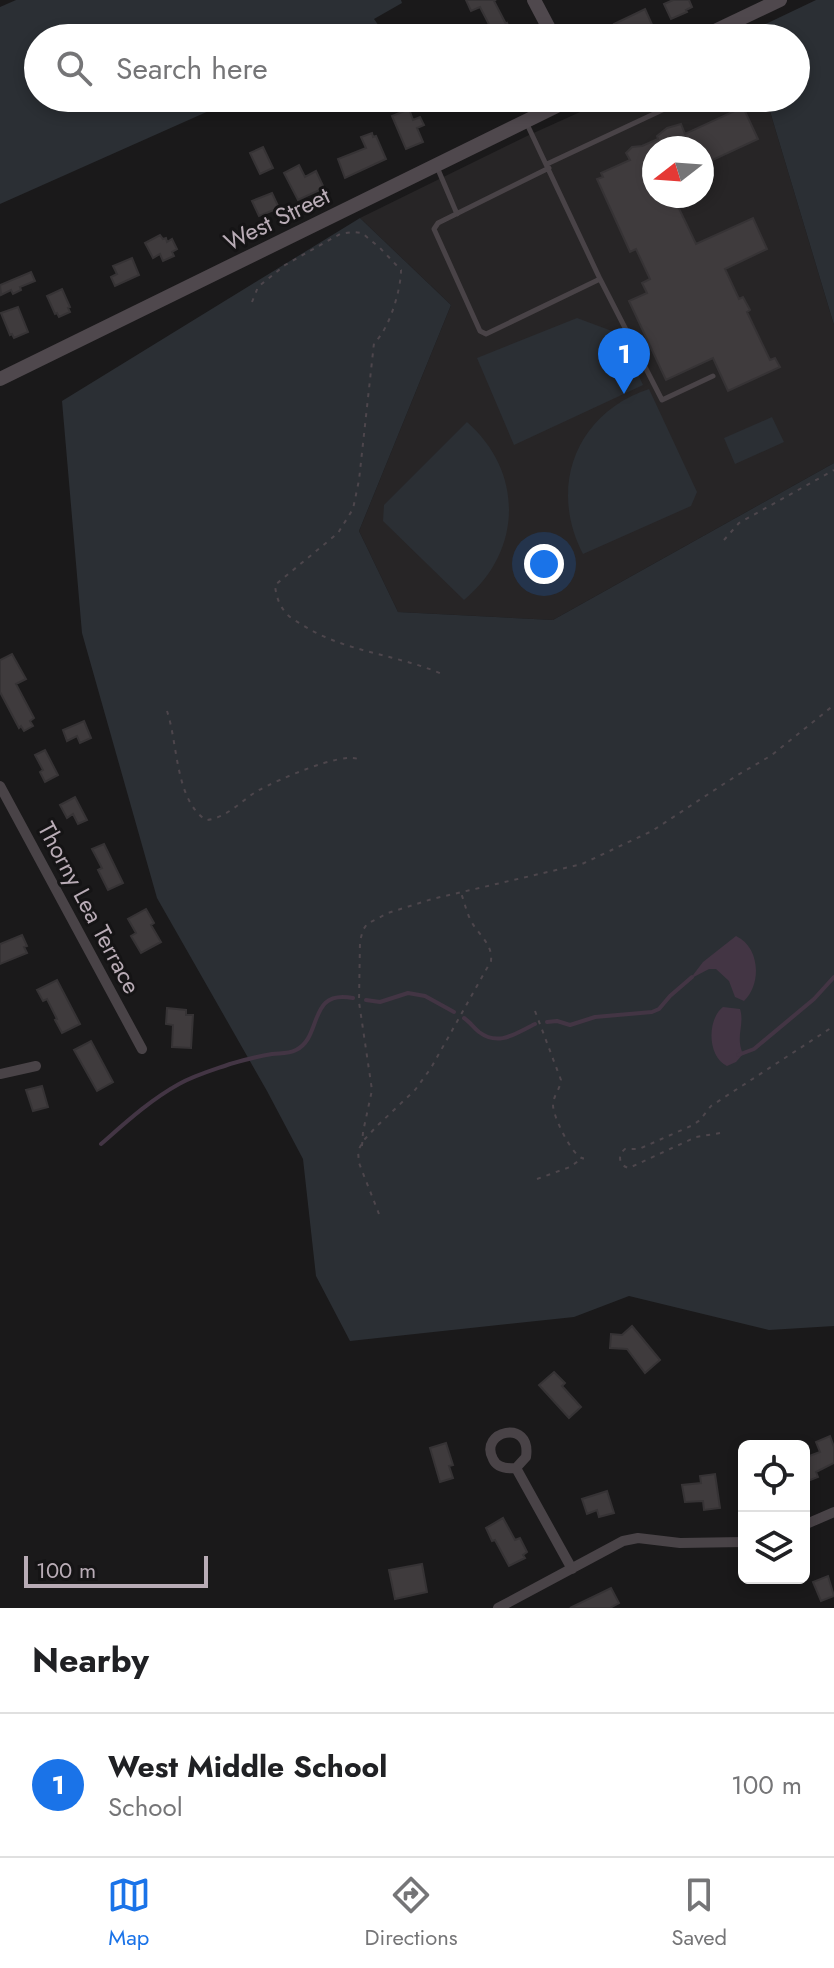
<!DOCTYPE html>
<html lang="en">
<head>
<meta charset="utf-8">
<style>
	body { margin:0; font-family:Jost,sans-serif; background:#f2f2f2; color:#202124 }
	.controls { position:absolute; right:24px; bottom:24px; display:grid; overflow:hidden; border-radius:12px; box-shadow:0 4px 12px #0003 }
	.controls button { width:72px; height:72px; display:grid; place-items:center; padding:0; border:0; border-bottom:2px solid #e0e0e0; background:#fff; color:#202124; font:40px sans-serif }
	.compass { position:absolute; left:642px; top:136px; width:72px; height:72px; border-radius:50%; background:#fff; box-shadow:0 4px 12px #0003; rotate:253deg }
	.scale { position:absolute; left:24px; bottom:20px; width:184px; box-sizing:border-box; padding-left:8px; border:4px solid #b9acb6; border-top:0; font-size:22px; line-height:28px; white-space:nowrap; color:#b9acb6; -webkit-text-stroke:6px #151415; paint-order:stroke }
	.you { position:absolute; left:544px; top:564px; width:28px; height:28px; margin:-20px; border:6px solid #fff; border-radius:50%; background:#1a73e8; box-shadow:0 0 0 12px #1a73e833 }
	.badge { display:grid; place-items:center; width:52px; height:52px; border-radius:50%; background:#1a73e8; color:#fff; font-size:26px; font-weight:700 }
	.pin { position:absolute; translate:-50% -66px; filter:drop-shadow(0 2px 4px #0008) }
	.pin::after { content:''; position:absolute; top:42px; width:28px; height:24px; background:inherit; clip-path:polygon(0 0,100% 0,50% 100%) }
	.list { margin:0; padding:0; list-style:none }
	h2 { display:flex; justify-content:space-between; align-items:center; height:104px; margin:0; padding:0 32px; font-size:34px }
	h2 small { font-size:26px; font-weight:400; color:#757577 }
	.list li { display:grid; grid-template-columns:52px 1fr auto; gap:24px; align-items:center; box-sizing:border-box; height:144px; padding:0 32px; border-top:2px solid #e0e0e0 }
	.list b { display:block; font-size:30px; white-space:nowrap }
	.list p { margin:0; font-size:26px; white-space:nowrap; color:#757577 }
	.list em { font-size:26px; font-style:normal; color:#757577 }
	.icon { flex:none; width:44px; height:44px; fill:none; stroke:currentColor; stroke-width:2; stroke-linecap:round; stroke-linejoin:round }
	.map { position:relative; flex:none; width:834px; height:1608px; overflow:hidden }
	.search { position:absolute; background:#fff; box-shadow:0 4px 12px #0003; left:24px; right:24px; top:24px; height:88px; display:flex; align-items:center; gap:20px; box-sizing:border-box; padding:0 28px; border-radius:44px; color:#757577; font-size:30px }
	.sheet { height:248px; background:#fff }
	nav { display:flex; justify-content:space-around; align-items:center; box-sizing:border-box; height:112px; border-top:2px solid #e0e0e0; background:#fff; font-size:22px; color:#757577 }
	nav a { display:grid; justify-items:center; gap:4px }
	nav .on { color:#1a73e8 }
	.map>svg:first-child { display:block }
</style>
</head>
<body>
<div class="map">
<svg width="834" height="1608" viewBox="0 0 834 1608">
	<rect width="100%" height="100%" fill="#1a191a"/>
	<path fill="#272526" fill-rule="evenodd" d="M611 98H766L834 325V463L553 620 398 612 359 531 451 305 360 218 527 136ZM654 148H702V196H654Z"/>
	<path fill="#2b2f34" d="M16 0H401L402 3 374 19 384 33 373 38H38V98H238L0 204V7Z
		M816 0H834V325L766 98H796V38H748L747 33Z
		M360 218 451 305 359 531 398 612 553 620 834 463V1326L769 1330 629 1296 574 1317 350 1341 316 1276 303 1159 267 1091 157 898 82 633 62 401Z
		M577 318 620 334 643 385 514 445 477 358Z
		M649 389 697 492 691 506 583 554C548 487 576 413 649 389Z
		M772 417 784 442 735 464 724 438Z
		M467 422C524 472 523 551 464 600L383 521 384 505Z"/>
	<path fill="#433544" d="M736 936C760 947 762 984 744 1001L735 997 729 981 716 969H709L690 979 703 962Z
		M723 1007 740 1009C745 1025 735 1036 743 1054L736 1062 727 1066C707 1057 707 1019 723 1007Z"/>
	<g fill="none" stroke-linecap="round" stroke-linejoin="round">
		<path stroke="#433544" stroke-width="4" d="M366 1000 380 1002 408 993 425 996 454 1012
			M464 1018C470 1022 473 1027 479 1032 499 1047 516 1033 535 1024
			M547 1022 557 1021 570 1025 595 1017 652 1012 659 1009 670 996 692 977
			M738 1055 754 1049 814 999 834 977
			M101 1144C125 1123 150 1100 179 1084 195 1075 213 1070 230 1064 244 1060 259 1056 272 1054 281 1053 288 1054 296 1050 323 1037 307 989 353 998"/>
	</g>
	<path fill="#3f3b3d" stroke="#363335" stroke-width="2" d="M466 0H496L494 1 506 24 507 23 514 38H496L480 7 471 11Z
		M673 0H689L692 7 686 10 687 12 671 19 664 4Z
		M645 9 654 29 639 36 635 28 612 38H592L615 26 614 24Z
		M743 107 758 139 702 165V148H654V196H673L696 244 753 218 767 249 725 269 739 299 743 297 750 310 747 312 770 360 775 358 780 367 728 391 713 358 666 380 629 301 647 293 642 283 650 279 636 249 630 252 597 179 603 177 601 173 630 160 626 153 632 147 642 146 658 139 657 136 667 128 681 124 685 134Z
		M409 109 413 120 420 117 424 125 417 128 423 142 406 149 392 116Z
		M372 133 373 137 376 136 386 159 345 178 338 159 366 148 361 137Z
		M263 147 273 168 260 174 250 153Z
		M299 165 305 177 316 171 324 188 298 200 284 173Z
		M272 193 279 208 259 216 252 201Z
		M160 235 163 239 166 238 167 242 172 239 177 249 172 252 174 256 163 261 160 254 153 258 145 243Z
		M132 258 139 275 115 286 111 277 117 274 113 266Z
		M31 272 35 281 20 287 21 290 13 294 11 290 1 295 0 285Z
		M62 289 70 307 68 308 70 312 59 317 57 313 55 314 47 296Z
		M18 307 28 332 14 338 12 334 10 335 1 313Z
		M12 654 26 679 16 684 34 718 30 721 33 726 24 731 21 726 19 728 0 692V660Z
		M84 721 91 738 80 743 77 736 67 741 63 730Z
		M45 750 58 775 45 782 40 772 43 770 35 755Z
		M75 797 87 820 78 824 73 814 67 818 60 805Z
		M104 844 123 883 108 890 98 870 102 868 92 849Z
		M146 909 154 923 151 925 161 942 141 953 131 936 136 933 128 919Z
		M22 935 27 946 24 947 27 953 0 964V944Z
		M57 980 80 1024 62 1033 55 1020 57 1019 47 999 43 1001 37 990Z
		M167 1008 186 1010V1015H193L191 1048 172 1047 173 1025 166 1024Z
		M91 1041 113 1082 97 1091 74 1050Z
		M42 1086 48 1107 33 1111 26 1090Z
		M632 1326 660 1360 645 1373 627 1349 610 1348 611 1334 622 1335Z
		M554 1372 565 1383 562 1386 581 1407 569 1418 539 1385Z
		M830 1436 834 1447V1463L816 1472 818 1477 808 1481 807 1477 804 1478V1458L820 1452 816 1442Z
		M446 1443 453 1465 449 1466 453 1478 440 1482 430 1448Z
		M715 1474 720 1508 704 1510 703 1501 685 1502 682 1485 701 1483 700 1476Z
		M607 1491 614 1513 599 1517 597 1510 587 1514 582 1499Z
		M503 1518 515 1540 520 1538 527 1552 523 1555 525 1558 509 1566 495 1540 492 1541 486 1528Z
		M422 1564 427 1592 395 1599 389 1570Z
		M828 1576 834 1596 821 1601 813 1582Z
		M611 1588 619 1603 610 1608H570Z"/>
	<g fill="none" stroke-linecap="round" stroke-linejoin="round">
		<path stroke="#4d464c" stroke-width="2" stroke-dasharray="4 6" stroke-linecap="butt" d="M252 302 258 287 285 265 340 234 353 232 362 233 380 248 401 270C401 290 389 330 374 343L359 480 353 509 338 533 275 585C276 596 279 605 286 613 290 618 296 621 301 624 343 652 396 654 442 674
			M724 540 739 523 834 470
			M167 711C178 743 175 800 206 820 226 819 243 799 259 790 278 780 340 752 358 759
			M535 1011 561 1080C560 1090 553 1096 553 1105 553 1116 571 1154 582 1158 584 1159 587 1158 589 1159
			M720 1133 696 1137 629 1168C619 1166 617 1155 625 1149H639L693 1125 700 1120 711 1106 834 1026
			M362 1146 363 1132 372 1090 359 1002 360 941 363 930 367 924 388 913 432 899 582 864 652 831 736 776 772 755 834 705
			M537 1179 570 1167 581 1159
			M379 1214 359 1163 358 1151 363 1141 377 1126 415 1090 431 1068 491 961C493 943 477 934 470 919 466 910 464 901 461 893"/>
		<path stroke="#494347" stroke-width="5" d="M526 122 600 279 662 400 713 376
			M547 164 673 105 675 98
			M437 167 457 214
			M549 168 444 220 438 223 434 229 480 331 486 334 600 279"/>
		<path stroke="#494347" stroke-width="10" d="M0 786 142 1049
			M0 1074 36 1066
			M516 1468 526 1457C532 1418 478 1431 493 1459 497 1468 506 1469 516 1468L572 1569
			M804 1525 834 1512
			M498 1608 623 1541 638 1538 680 1543 744 1542"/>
		<path stroke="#4f484d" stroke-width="14" d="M534 0 554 38
			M700 38 780 0
			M0 379 573 98"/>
	</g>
	<g text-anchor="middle" stroke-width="6" stroke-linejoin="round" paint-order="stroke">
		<g font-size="24" fill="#b9acb6" stroke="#151415">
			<text transform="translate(277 219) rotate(-26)" y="8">West Street</text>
			<text transform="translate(89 908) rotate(62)" y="8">Thorny Lea Terrace</text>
		</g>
	</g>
</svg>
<div class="controls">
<button><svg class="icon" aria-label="locate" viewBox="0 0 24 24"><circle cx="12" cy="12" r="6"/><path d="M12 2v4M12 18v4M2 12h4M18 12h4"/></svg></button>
<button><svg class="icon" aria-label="layers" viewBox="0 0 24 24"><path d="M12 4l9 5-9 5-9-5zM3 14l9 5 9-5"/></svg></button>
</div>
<svg class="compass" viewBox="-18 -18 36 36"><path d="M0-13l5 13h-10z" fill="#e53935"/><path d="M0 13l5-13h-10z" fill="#757577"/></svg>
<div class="scale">100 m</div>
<div class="you"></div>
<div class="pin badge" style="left:624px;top:394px">1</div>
<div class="search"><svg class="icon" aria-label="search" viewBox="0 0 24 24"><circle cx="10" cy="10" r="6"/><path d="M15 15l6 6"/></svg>Search here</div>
</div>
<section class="sheet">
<h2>Nearby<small></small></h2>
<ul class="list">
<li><span class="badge">1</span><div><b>West Middle School</b><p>School</p></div><em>100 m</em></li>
</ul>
</section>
<nav>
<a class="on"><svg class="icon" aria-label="map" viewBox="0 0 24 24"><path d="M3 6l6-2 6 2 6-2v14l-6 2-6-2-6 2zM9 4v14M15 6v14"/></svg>Map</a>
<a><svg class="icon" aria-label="directions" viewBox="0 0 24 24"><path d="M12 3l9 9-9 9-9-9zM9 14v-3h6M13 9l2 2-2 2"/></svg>Directions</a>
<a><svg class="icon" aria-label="saved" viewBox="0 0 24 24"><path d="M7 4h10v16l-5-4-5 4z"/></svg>Saved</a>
</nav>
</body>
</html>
